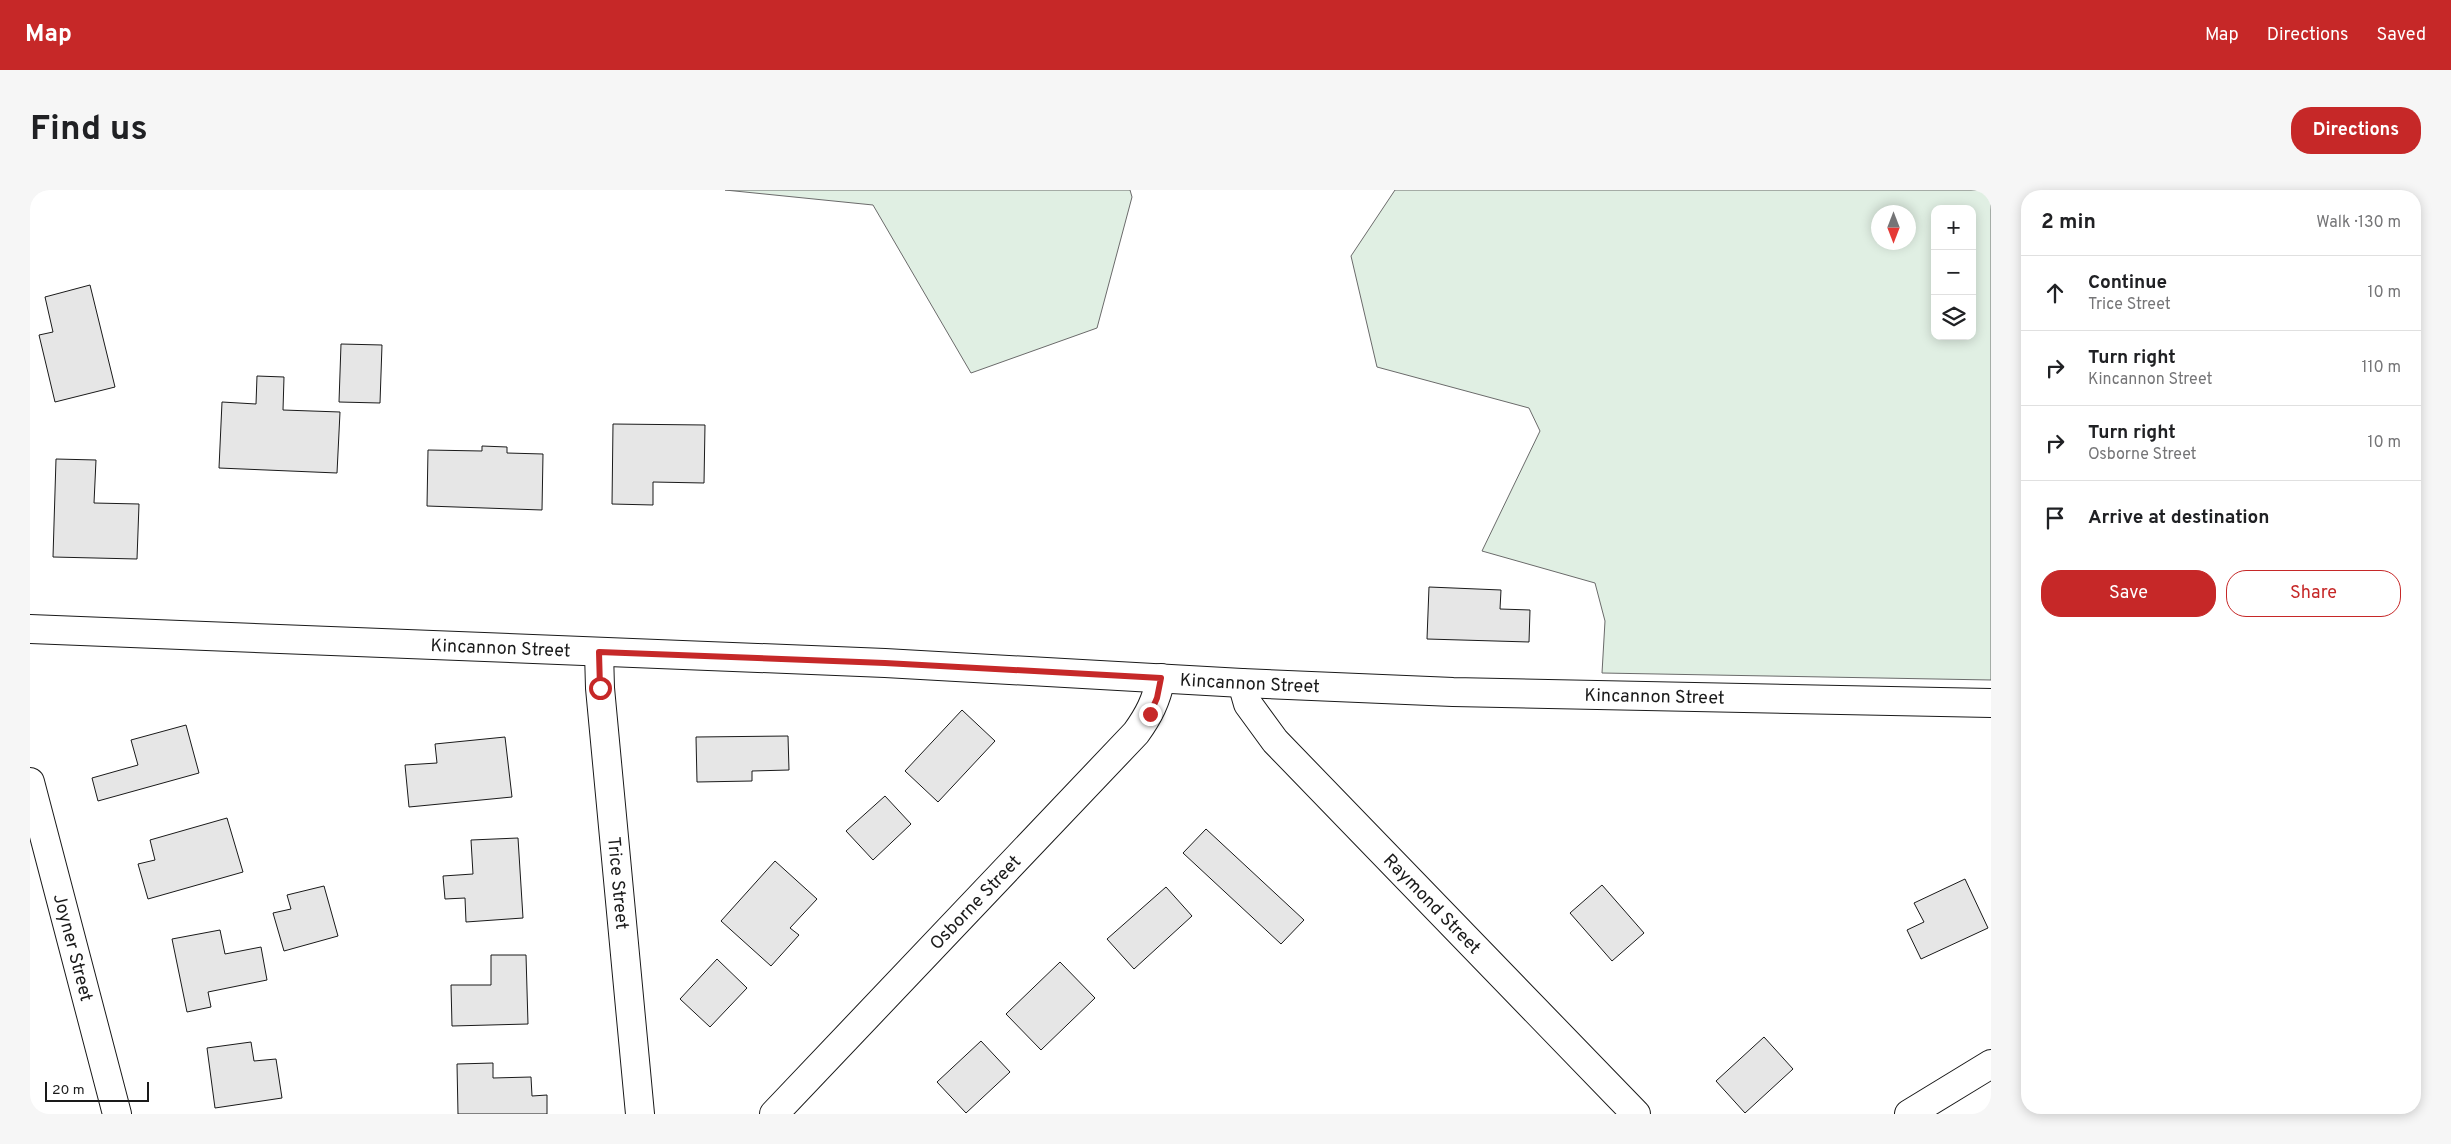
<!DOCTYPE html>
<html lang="en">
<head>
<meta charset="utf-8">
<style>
	body { margin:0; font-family:Overpass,sans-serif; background:#f6f6f6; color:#202124 }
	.controls { position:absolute; right:15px; top:15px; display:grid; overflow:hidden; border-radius:10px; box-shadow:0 2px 12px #0003 }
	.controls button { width:45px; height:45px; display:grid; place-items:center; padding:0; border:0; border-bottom:1px solid #e0e0e0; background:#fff; color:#202124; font:25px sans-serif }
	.compass { position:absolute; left:1841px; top:15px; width:45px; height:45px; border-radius:50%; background:#fff; box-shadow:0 2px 12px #0003; rotate:180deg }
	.scale { position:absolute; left:15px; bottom:12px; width:104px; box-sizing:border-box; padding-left:5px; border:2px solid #1a1a1a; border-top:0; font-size:14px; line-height:18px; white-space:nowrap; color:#1a1a1a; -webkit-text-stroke:4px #fff; paint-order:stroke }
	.stop { position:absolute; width:15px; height:15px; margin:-11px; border:4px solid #c62828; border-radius:50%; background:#fff }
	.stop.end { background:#c62828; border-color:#fff; box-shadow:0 1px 5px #0008 }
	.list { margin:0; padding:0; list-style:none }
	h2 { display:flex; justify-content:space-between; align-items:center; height:65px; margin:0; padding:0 20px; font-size:21px }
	h2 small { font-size:16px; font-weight:400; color:#757577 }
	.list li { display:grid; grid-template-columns:32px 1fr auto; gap:15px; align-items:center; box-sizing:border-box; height:75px; padding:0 20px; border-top:1px solid #e0e0e0 }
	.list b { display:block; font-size:19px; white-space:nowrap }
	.list p { margin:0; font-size:16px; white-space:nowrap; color:#757577 }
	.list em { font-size:16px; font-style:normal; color:#757577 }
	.actions { display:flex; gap:10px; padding:15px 20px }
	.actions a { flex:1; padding:11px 0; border:1px solid #c62828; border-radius:20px; text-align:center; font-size:18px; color:#c62828 }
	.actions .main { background:#c62828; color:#fff }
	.icon { flex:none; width:28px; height:28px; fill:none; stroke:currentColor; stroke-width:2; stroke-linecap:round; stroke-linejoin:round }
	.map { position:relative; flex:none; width:1961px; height:924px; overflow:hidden; border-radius:20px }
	header { display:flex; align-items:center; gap:30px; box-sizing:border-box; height:70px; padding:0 25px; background:#c62828; color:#fff }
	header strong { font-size:24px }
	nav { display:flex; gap:28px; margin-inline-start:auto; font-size:18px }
	.intro { display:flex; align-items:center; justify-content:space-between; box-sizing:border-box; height:120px; padding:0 30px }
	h1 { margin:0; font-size:35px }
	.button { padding:12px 22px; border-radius:20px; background:#c62828; color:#fff; font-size:18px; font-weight:700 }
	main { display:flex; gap:30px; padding:0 30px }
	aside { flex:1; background:#fff; border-radius:20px; box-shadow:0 2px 12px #0003 }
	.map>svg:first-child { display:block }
</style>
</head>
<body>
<header>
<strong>Map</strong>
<nav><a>Map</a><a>Directions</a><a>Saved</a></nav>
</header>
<div class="intro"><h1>Find us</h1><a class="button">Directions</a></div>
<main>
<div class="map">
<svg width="1961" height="924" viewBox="0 0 1961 924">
	<rect width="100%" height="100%" fill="#fff"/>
	<path fill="#e0efe3" stroke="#6a6a6a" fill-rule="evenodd" d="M695 0H1100L1102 7 1067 138 941 183 843 15Z
		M1365 0H1961V490L1572 483 1575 431 1565 393 1452 361 1510 241 1499 218 1347 177 1321 66ZM1905 19H1942V146H1905ZM1848 22H1878V52H1848Z"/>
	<path fill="#e6e6e6" stroke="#1a1a1a" d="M60 95 85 197 25 212 9 145 23 142 15 107Z
		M311 154 352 155 350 213 309 212Z
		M227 186 254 187 253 220 310 222 307 283 189 278 192 212 226 214Z
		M583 234 675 235 674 293 623 292V315L582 314Z
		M452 256 477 257V263L513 264 512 320 397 316 398 260 452 261Z
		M26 269 66 270 64 313 109 314 107 369 23 367Z
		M1399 397 1471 400 1470 419 1500 420 1499 452 1397 449Z
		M932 520 965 551 908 612 875 581Z
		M156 535 169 583 68 611 62 588 108 575 101 550Z
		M758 546 759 580 722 581V591L667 592 666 547Z
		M475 547 482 607 379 617 375 575 407 573 405 554Z
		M855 606 881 634 843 670 816 641Z
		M197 628 213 682 118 709 108 674 125 670 120 650Z
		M1176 639 1274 730 1251 754 1153 663Z
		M488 648 493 728 436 732 435 708 415 709 413 686 443 684 441 650Z
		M745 671 787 709 760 738 769 745 741 776 691 731Z
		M1935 689 1958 738 1891 769 1877 740 1894 732 1884 713Z
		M1572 695 1614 743 1582 771 1540 723Z
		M294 696 308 746 254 761 243 723 261 719 257 705Z
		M1136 697 1162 726 1104 779 1077 749Z
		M190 740 195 764 231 757 237 790 178 802 181 817 157 822 142 749Z
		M461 765H496L498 834 422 836 421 795H461Z
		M687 769 717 798 680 837 650 809Z
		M1030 772 1065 808 1011 860 976 824Z
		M1734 847 1763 879 1715 923 1686 891Z
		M951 851 980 882 936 923 907 892Z
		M221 852 224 871 246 869 252 908 185 918 177 858Z
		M463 873V888L501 887 502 906 517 905V924H428L427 874Z"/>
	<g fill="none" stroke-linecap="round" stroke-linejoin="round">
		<g stroke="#1a1a1a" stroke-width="30">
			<g id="minor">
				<path id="s1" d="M0 439 855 473 1212 493 1423 502 1961 513"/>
				<path id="s2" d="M569 462 570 498 610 924"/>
				<path id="s3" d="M1212 493 1218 514 1245 551 1606 924"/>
				<path id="s4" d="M0 592 87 924"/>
				<path id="s5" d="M744 924 1106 543C1119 525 1126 511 1131 488"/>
				<path d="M1879 924 1961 874"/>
			</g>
		</g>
		<use href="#minor" stroke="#fff" stroke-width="28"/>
	</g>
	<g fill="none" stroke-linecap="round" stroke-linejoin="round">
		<path stroke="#c62828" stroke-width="6" d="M570 498 569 462 855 473 1131 488 1127 508 1120 524"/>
	</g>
	<g text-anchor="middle" stroke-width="4" stroke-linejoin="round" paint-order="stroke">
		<g font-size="18" fill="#1a1a1a" stroke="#fff">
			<text dy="6" stroke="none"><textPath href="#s1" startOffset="471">Kincannon Street</textPath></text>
			<text dy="6" stroke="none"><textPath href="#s1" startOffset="1221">Kincannon Street</textPath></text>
			<text dy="6" stroke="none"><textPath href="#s1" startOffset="1626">Kincannon Street</textPath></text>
			<text dy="6" stroke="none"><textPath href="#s2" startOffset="232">Trice Street</textPath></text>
			<text dy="6" stroke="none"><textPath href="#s5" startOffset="292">Osborne Street</textPath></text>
			<text dy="6" stroke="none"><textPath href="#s3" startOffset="294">Raymond Street</textPath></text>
			<text dy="6" stroke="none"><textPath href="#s4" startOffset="171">Joyner Street</textPath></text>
		</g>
	</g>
</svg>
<div class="controls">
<button>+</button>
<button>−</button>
<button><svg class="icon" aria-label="layers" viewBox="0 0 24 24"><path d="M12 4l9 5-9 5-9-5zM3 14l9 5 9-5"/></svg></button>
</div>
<svg class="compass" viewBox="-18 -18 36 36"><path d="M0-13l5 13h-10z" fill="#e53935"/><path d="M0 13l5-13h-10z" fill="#757577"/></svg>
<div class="scale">20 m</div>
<div class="stop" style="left:570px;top:498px"></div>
<div class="stop end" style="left:1120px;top:524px"></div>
</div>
<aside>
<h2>2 min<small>Walk · 130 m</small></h2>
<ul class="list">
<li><svg class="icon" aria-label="ahead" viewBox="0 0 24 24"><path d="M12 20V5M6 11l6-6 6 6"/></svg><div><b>Continue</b><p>Trice Street</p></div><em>10 m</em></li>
<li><svg class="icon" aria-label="right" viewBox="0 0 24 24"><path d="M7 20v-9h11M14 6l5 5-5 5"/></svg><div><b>Turn right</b><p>Kincannon Street</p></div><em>110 m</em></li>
<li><svg class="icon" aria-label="right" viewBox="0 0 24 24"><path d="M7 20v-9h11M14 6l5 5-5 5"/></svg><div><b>Turn right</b><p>Osborne Street</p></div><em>10 m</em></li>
<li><svg class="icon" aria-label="arrive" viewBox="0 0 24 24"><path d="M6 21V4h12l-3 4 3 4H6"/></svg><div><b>Arrive at destination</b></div></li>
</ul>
<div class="actions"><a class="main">Save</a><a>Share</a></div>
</aside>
</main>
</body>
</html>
